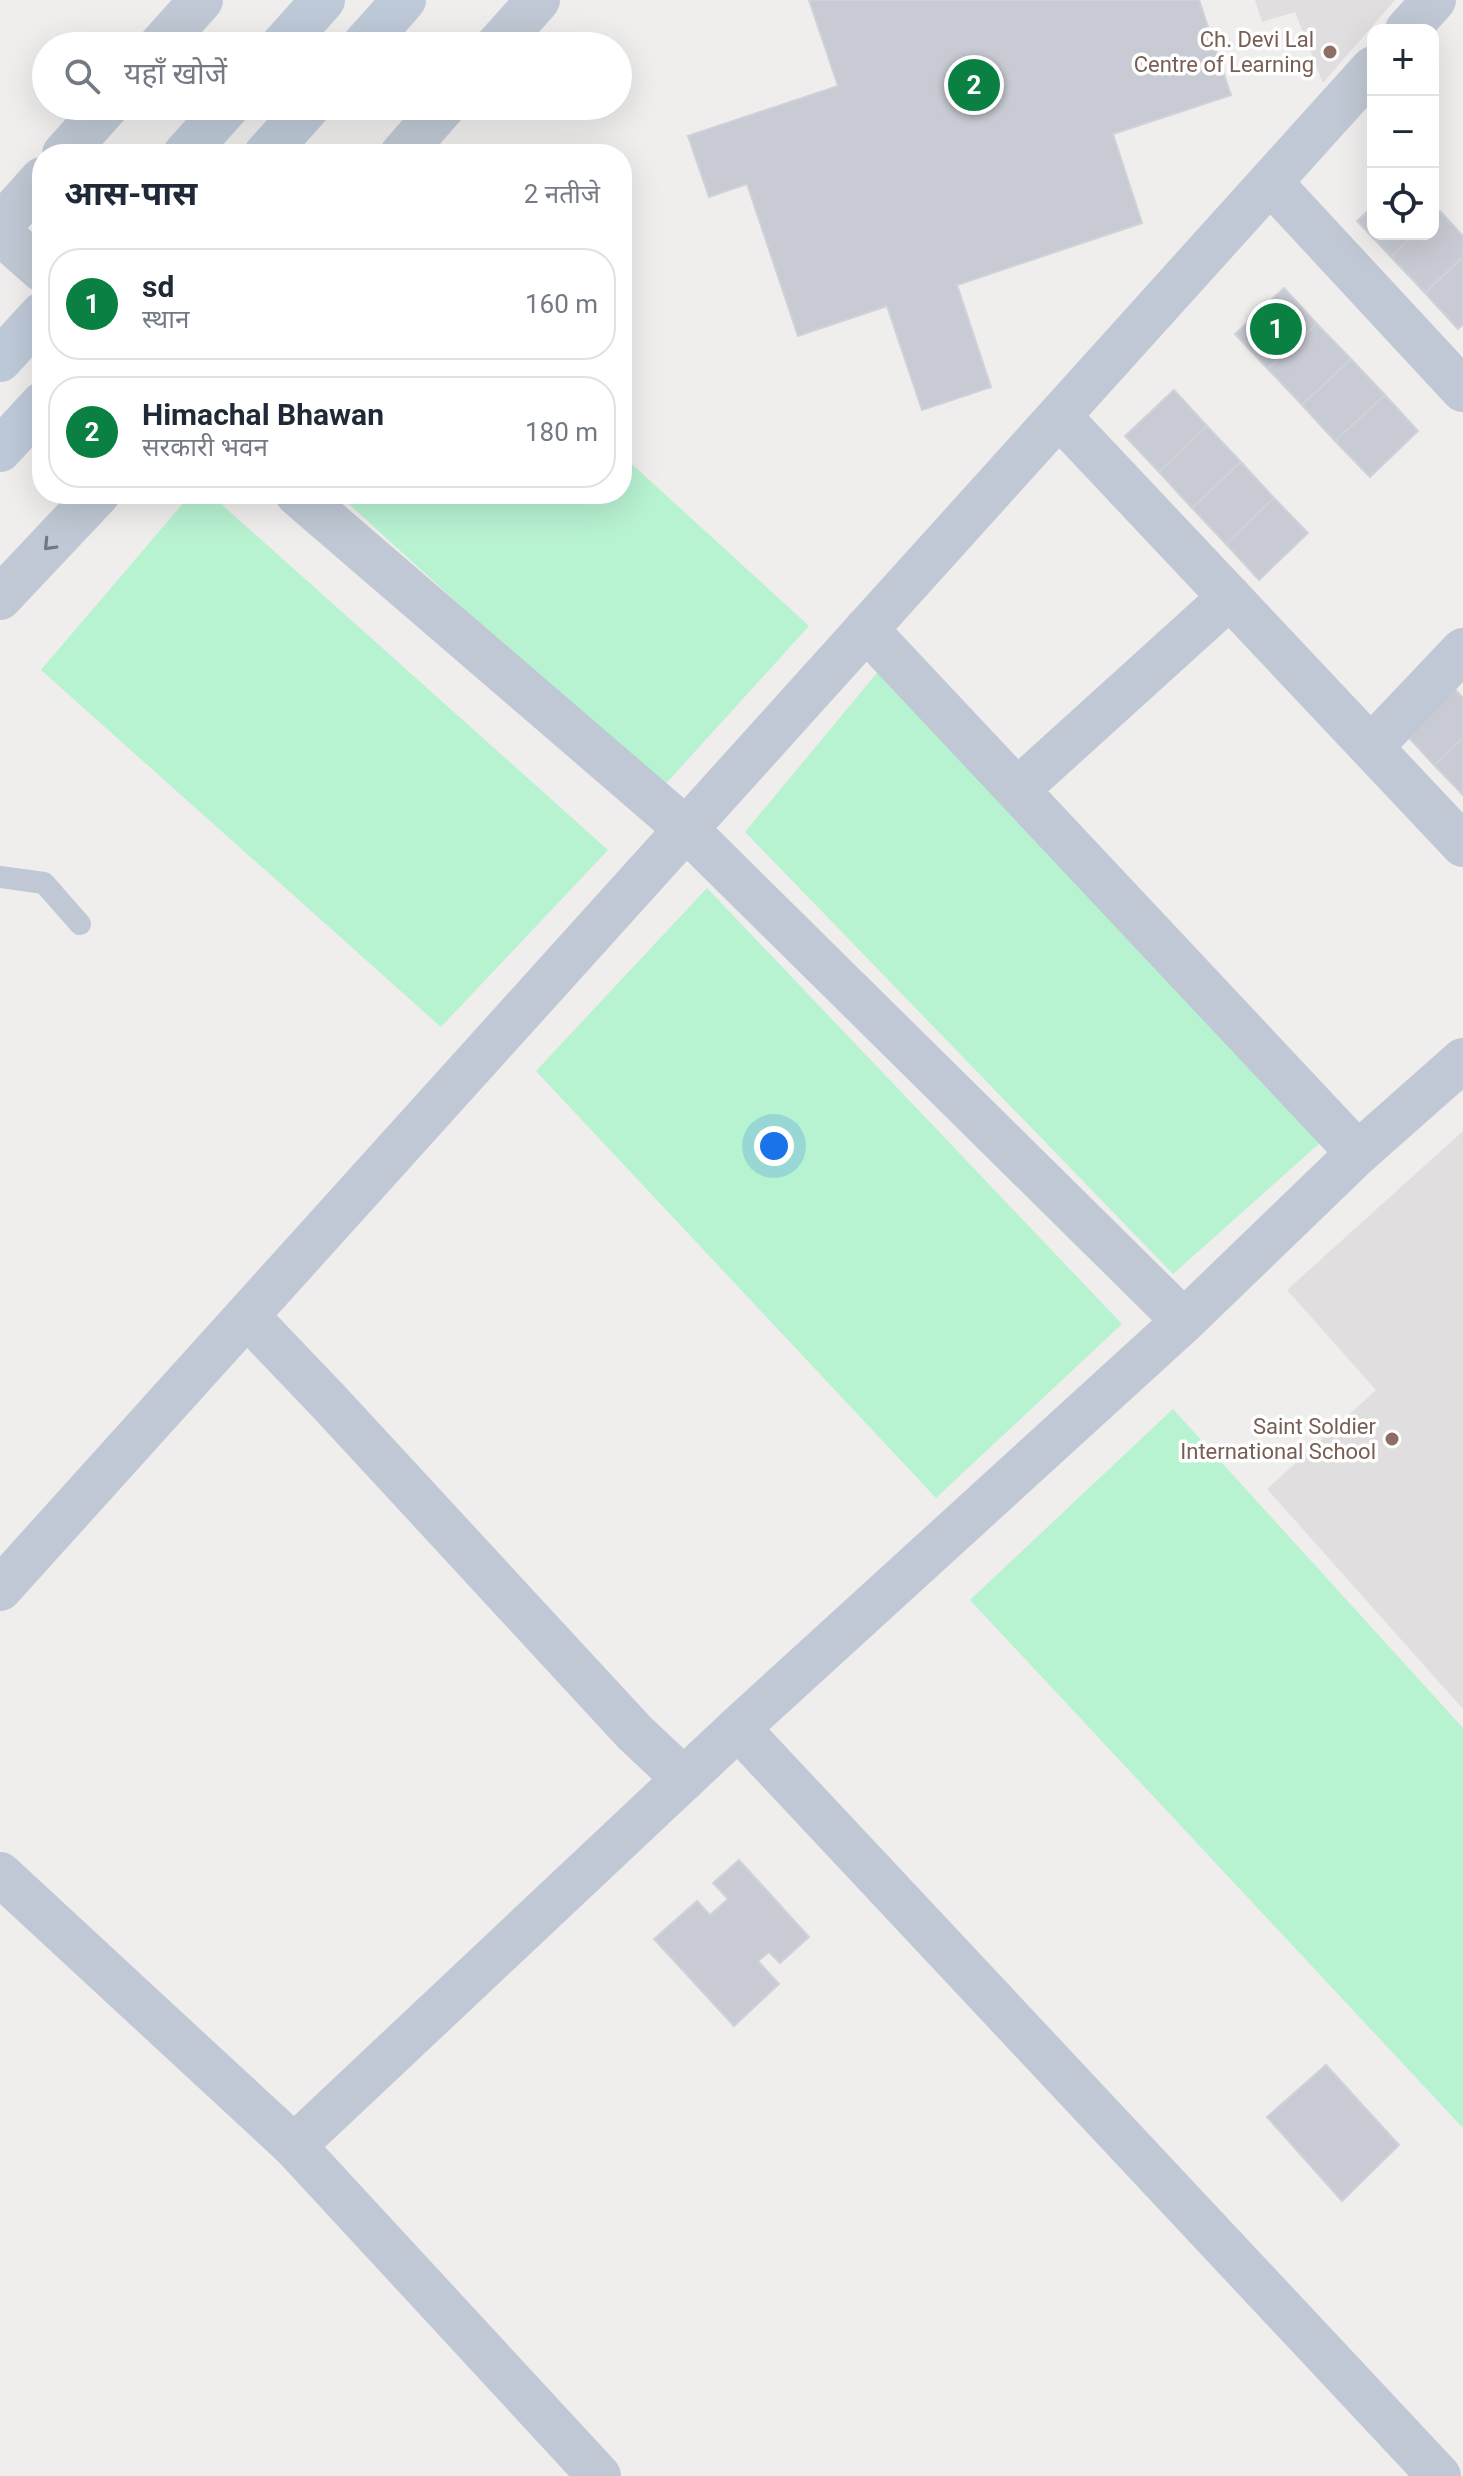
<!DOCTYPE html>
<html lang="hi">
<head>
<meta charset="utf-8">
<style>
	body { margin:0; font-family:Roboto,"Noto Sans Devanagari",sans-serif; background:#f6f6f7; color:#1f2937 }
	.controls { position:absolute; right:24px; top:24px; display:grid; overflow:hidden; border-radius:16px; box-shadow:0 8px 32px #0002 }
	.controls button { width:72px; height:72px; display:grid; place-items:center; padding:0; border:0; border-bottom:2px solid #e0e1e3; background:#fff; color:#1f2937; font:40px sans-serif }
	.you { position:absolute; left:774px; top:1146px; width:28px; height:28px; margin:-20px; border:6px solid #fff; border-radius:50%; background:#1a73e8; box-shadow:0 0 0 12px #1a73e833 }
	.badge { display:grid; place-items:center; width:52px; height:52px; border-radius:50%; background:#0b8043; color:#fff; font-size:26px; font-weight:700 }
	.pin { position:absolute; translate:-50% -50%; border:4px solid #fff; box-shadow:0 2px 8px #0006 }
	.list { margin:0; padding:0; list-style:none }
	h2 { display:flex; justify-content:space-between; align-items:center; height:104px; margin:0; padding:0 32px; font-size:34px }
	h2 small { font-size:26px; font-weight:400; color:#747a83 }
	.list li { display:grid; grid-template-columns:52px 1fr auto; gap:24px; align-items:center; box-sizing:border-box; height:112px; margin:0 16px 16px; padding:0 16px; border:2px solid #e0e1e3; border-radius:32px }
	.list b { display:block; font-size:30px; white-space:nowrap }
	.list p { margin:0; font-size:26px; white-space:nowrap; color:#747a83 }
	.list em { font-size:26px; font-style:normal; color:#747a83 }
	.icon { flex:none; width:44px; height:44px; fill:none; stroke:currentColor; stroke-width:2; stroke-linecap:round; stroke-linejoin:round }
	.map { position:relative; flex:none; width:1463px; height:2476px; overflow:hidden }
	.search { position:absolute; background:#fff; box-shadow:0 8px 32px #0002; left:32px; top:32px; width:600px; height:88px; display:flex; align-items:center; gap:20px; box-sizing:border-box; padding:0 28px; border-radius:44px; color:#747a83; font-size:30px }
	.panel { position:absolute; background:#fff; box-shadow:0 8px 32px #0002; left:32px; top:144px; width:600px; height:360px; border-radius:32px }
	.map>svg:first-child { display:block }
</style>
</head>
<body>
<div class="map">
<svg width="1463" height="2476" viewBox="0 0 1463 2476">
	<rect width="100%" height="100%" fill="#f0eded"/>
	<path fill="#e1dedf" d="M1255 0H1395L1323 83 1295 12 1262 22Z
		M1463 1131V1709L1267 1489 1376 1390 1287 1290Z"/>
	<path fill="#b7f2d1" d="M622 455 809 626 661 789 338 494H622Z
		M191 494H210L608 850 441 1027 41 670Z
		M881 668 1320 1143 1173 1274 745 832Z
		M707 888 1122 1324 936 1498 536 1071Z
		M1173 1409 1463 1728V2128L970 1600Z"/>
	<path fill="#c8cbd3" stroke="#d0d2d9" stroke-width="2" d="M809 0H1199L1231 95 1113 134 1142 223 957 285 991 387 922 410 887 306 798 336 747 184 709 197 688 136 838 86Z
		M1373 206V234H1415L1391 257 1357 221Z
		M1440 211 1463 236V257L1425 293 1391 257 1415 234H1433V217Z
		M1463 257V324L1458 329 1425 293Z
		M1284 288 1317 324 1268 369 1235 334Z
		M1317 324 1351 359 1302 405 1268 369Z
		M1351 359 1385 395 1335 441 1302 405Z
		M1174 390 1207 426 1159 472 1125 436Z
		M1385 395 1418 431 1370 477 1335 441Z
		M1207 426 1241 462 1192 508 1159 472Z
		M1241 462 1274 498 1226 544 1192 508Z
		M1274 498 1308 533 1259 580 1226 544Z
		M1449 683 1463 698V738L1434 765 1401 729Z
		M1463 738V795L1434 765Z
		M739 1860 809 1937 780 1963 769 1952 758 1961 779 1984 734 2026 654 1939 697 1901 710 1915 728 1899 713 1883Z
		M1326 2065 1399 2145 1342 2201 1267 2117Z"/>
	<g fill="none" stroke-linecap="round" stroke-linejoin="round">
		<path stroke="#bfc8d4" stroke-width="22" d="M0 877 44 883 80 924"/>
		<path stroke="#bfc8d4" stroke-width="44" d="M1407 30 1434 0
			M160 46 201 0
			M64 154 107 106
			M1270 182 1463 390
			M0 226 42 179
			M0 233 42 270
			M1059 416 1463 845
			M866 629 1358 1153
			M1371 747 1463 650
			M1017 790 1230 597
			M247 1316 331 1404 635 1733 684 1779
			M0 1589 1373 68
			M738 1728 1439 2476
			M0 1874 294 2146"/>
		<path stroke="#bfc8d4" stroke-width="44" d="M497 46 538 0
			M402 154 444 106
			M297 494 686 829 1184 1321
			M0 598 98 494
			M599 2476 294 2146 738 1728 1184 1321 1358 1153 1463 1060"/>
		<path stroke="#bec9d8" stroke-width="44" d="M282 46 323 0
			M363 46 404 0
			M185 154 228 106
			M266 154 309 106
			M0 360 42 314
			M0 450 42 404"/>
	</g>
	<defs><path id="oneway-chevron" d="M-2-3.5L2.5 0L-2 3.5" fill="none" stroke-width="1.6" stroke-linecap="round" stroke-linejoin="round" transform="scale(2)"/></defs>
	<use stroke="#6f7986" href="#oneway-chevron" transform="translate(49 545) rotate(134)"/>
	<g fill="#8d6e63" stroke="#fff" stroke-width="3">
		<circle cx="1330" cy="52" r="8"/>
		<circle cx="1392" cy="1439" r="8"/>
	</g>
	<g text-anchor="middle" stroke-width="7" stroke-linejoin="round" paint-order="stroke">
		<g font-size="22" fill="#785e54" stroke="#fff" text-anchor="end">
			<text x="1314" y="47">Ch. Devi Lal<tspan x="1314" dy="25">Centre of Learning</tspan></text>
			<text x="1376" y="1434">Saint Soldier<tspan x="1376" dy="25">International School</tspan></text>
		</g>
	</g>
</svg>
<div class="controls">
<button>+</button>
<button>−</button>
<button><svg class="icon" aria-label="locate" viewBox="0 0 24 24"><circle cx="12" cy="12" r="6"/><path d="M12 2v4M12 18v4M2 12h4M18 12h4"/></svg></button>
</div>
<div class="you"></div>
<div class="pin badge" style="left:1276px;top:329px">1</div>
<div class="pin badge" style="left:974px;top:85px">2</div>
<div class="search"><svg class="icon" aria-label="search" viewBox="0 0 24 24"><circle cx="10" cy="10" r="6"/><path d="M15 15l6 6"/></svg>यहाँ खोजें</div>
<section class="panel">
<h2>आस-पास<small>2 नतीजे</small></h2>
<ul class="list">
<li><span class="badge">1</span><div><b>sd</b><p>स्थान</p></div><em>160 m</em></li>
<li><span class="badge">2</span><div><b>Himachal Bhawan</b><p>सरकारी भवन</p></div><em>180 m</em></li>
</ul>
</section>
</div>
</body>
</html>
